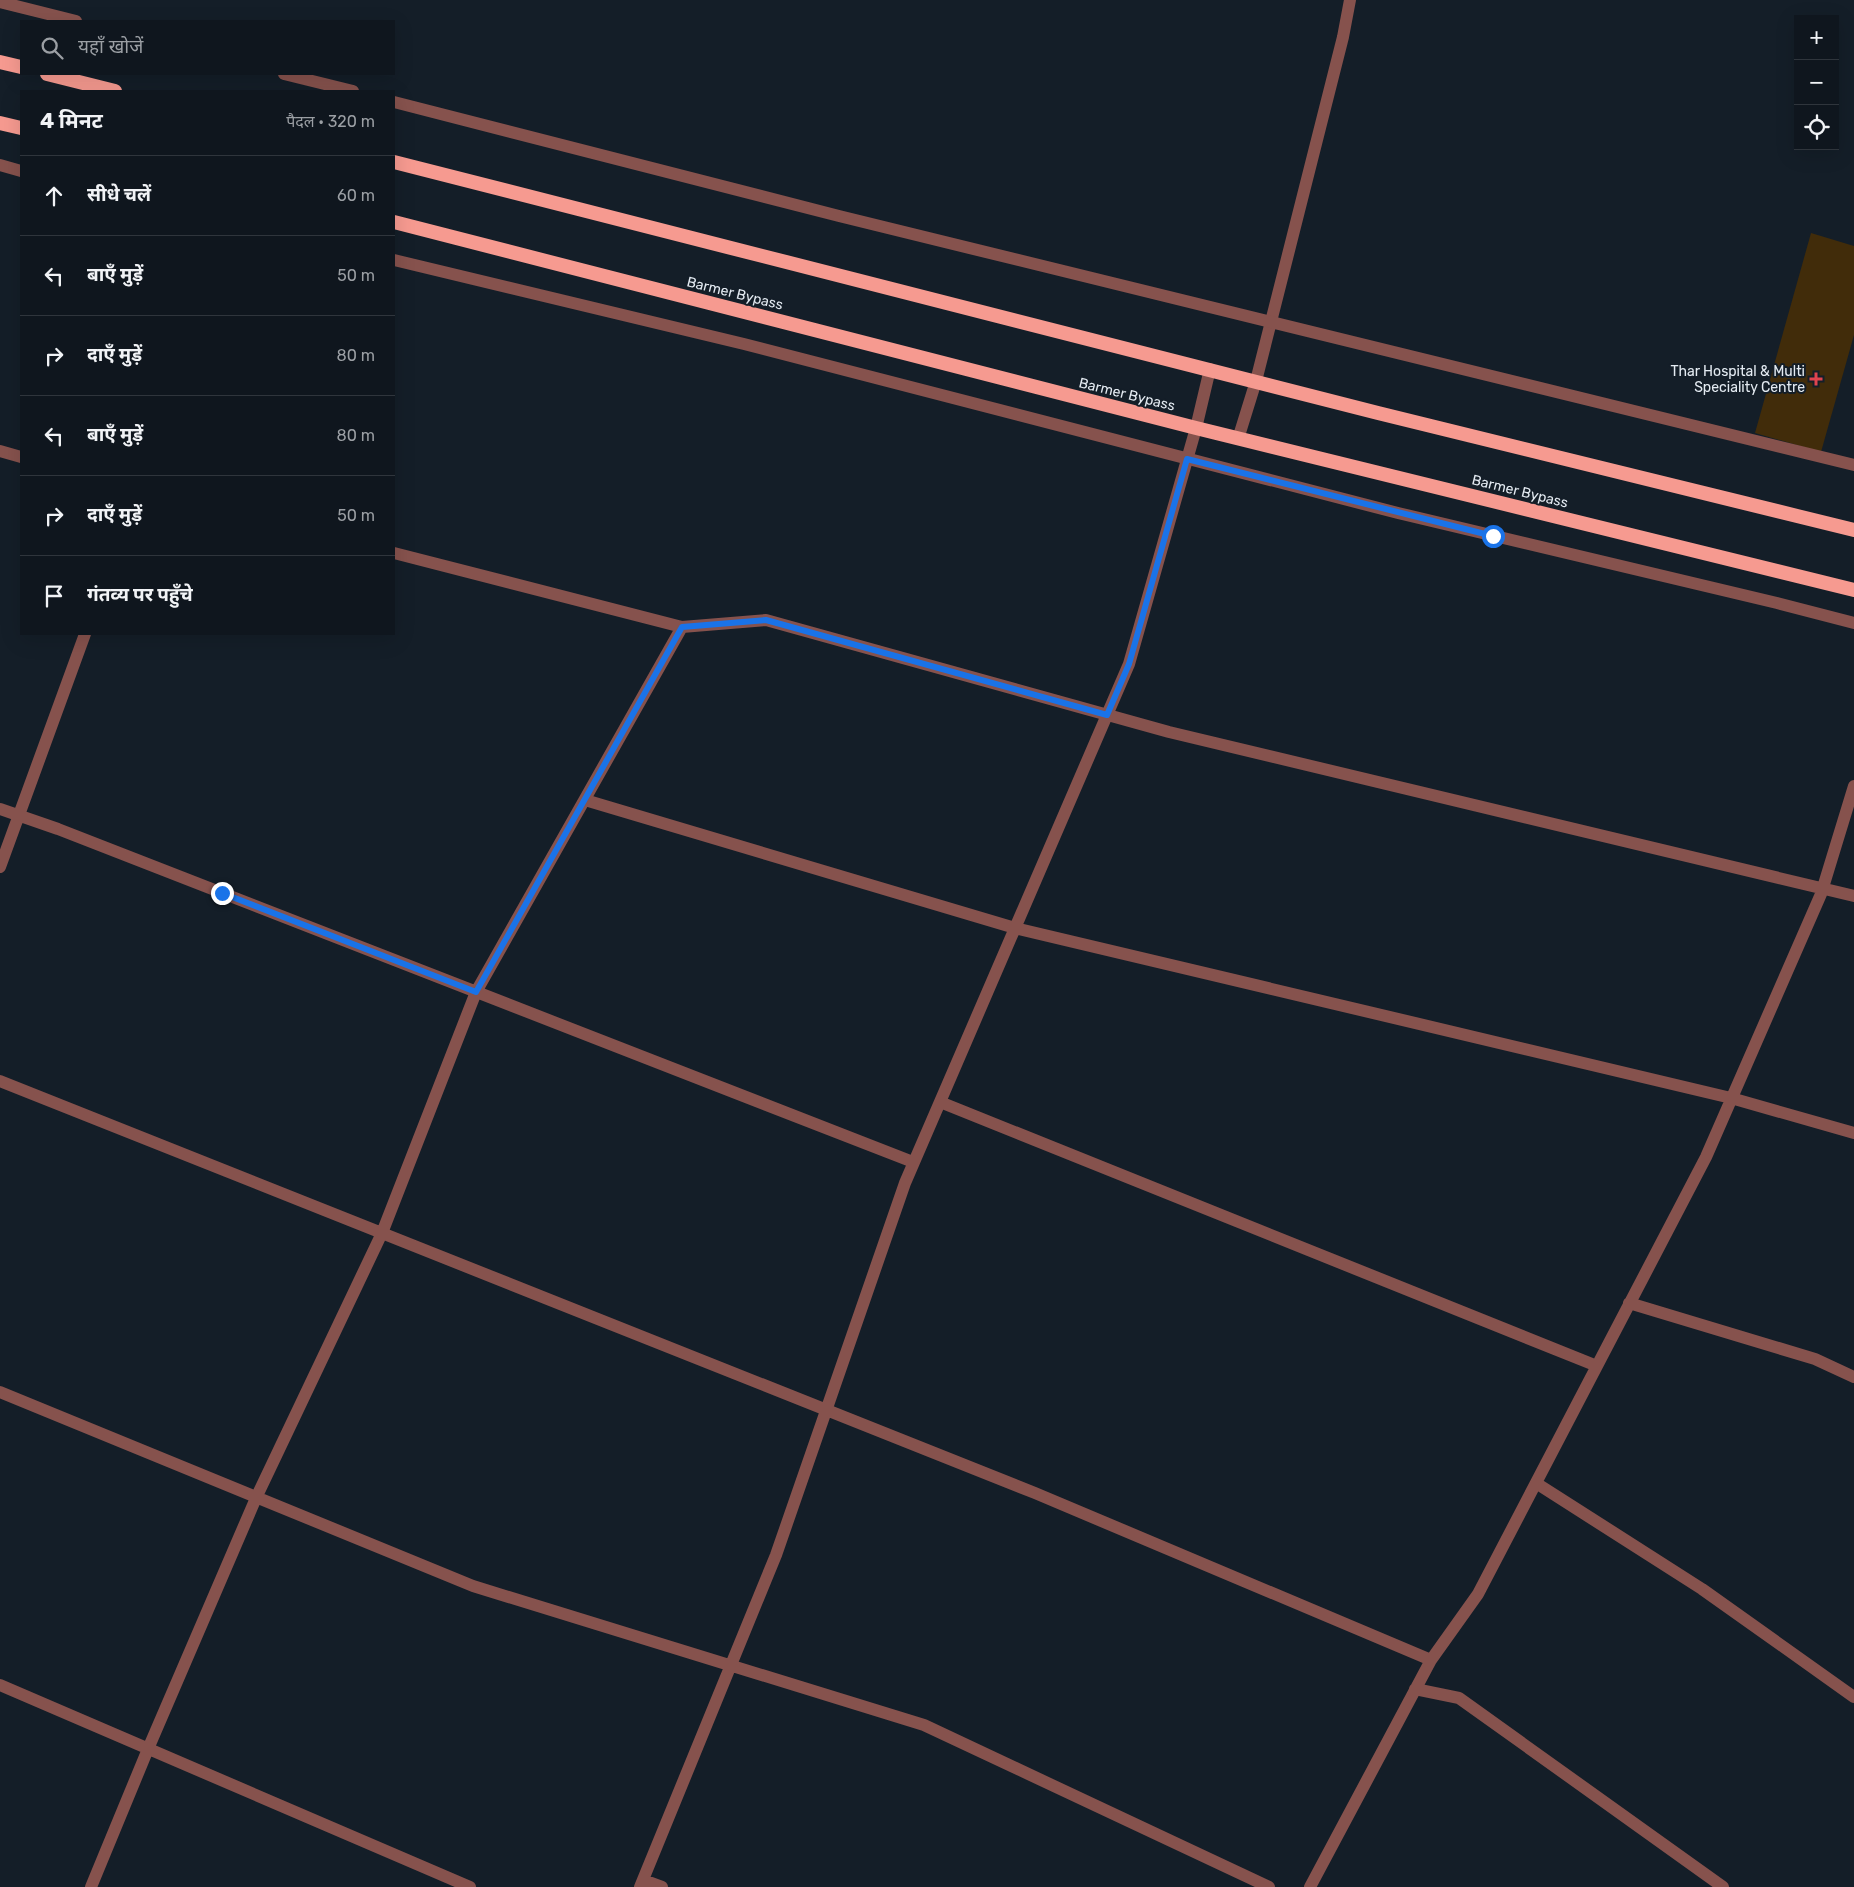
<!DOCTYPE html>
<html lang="hi">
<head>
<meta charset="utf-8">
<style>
	body { margin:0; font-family:Rubik,"Noto Sans Devanagari",sans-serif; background:#181f27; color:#f1f3f6 }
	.controls { position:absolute; right:15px; top:15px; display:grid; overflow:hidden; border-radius:0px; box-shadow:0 5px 20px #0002 }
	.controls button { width:45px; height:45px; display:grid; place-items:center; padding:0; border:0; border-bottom:1px solid #2f353c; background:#0f161e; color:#f1f3f6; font:25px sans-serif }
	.stop { position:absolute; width:15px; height:15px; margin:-11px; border:4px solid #1a73e8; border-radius:50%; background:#fff }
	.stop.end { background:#1a73e8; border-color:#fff; box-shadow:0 1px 5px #0008 }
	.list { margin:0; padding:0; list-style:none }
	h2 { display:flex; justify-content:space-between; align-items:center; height:65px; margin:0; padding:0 20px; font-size:21px }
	h2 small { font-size:16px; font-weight:400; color:#9b9fa4 }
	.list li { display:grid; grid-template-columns:32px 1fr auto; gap:15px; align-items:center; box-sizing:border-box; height:80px; padding:0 20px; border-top:1px solid #2f353c }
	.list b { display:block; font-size:19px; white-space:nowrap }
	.list em { font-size:16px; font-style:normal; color:#9b9fa4 }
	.icon { flex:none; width:28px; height:28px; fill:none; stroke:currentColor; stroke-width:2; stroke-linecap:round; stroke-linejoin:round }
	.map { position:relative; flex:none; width:1854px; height:1887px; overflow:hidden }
	.search { position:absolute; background:#0f161e; box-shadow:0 5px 20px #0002; left:20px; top:20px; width:375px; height:55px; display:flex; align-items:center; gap:12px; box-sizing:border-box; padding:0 18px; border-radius:0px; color:#9b9fa4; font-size:19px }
	.panel { position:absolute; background:#0f161e; box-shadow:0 5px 20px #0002; left:20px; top:90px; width:375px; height:545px; border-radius:0px }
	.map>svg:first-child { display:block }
</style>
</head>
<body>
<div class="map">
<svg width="1854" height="1887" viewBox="0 0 1854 1887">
	<rect width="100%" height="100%" fill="#141e28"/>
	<path fill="#412c0a" d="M1811 233 1854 246V335L1821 452 1755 433Z"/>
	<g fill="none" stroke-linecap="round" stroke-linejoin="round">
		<path stroke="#86524d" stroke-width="12" d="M1238 439 1256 381 1343 37 1350 0
			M0 451 21 457
			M394 553 682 627 766 620 1169 732 1854 896
			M585 800 1015 928 1731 1098 1854 1133
			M0 809 58 829 913 1162
			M0 867 85 634
			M0 1081 1035 1493 1431 1660
			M940 1102 1597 1366
			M1629 1303 1815 1359 1854 1377
			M0 1392 473 1586 924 1725 1269 1887
			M1536 1483 1702 1589 1854 1697
			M0 1685 470 1887
			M1415 1689 1459 1698 1723 1887
			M643 1880 662 1887
			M91 1887 148 1749 256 1498 382 1233 476 992 682 627
			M640 1887 776 1555 905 1183 1129 664 1196 428 1210 369
			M1310 1887 1431 1660 1478 1594 1706 1157 1821 894 1854 786"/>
		<path stroke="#86524d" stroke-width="12" d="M0 2 76 21
			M284 74 353 91
			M394 102 839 216 1854 465
			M0 165 21 171
			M394 260 744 344 1398 513 1777 603 1854 623"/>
		<path stroke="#f69a90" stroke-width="14" d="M0 62 21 67
			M47 74 115 91
			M0 123 21 128
			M394 162 1378 413 1854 530
			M394 222 1196 428 1854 590"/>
	</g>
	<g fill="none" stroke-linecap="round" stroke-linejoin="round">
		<path stroke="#1a73e8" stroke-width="6" d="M222 893 476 992 682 627 766 620 1107 715 1129 664 1187 459 1493 536"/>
	</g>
	<path fill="#e0444e" stroke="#141e28" stroke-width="2" d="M1813.5 371.5h5v5h5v5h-5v5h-5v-5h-5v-5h5z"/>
	<g text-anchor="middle" stroke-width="4" stroke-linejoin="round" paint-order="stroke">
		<g font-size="14" fill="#e4ebf2" stroke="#141e28">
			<text transform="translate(735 293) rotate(14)" y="5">Barmer Bypass</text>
			<text transform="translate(1127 394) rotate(14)" y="5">Barmer Bypass</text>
			<text transform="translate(1520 491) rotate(14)" y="5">Barmer Bypass</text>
		</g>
		<g font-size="14" fill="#e4ebf2" stroke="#141e28" text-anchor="end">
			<text x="1805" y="376">Thar Hospital &amp; Multi<tspan x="1805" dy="16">Speciality Centre</tspan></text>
		</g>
	</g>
</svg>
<div class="controls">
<button>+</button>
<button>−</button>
<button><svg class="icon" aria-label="locate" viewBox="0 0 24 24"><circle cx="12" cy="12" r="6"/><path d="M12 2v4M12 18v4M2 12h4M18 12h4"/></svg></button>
</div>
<div class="stop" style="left:1493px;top:536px"></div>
<div class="stop end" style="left:222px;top:893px"></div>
<div class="search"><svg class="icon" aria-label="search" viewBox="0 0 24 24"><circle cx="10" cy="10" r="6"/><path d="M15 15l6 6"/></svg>यहाँ खोजें</div>
<section class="panel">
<h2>4 मिनट<small>पैदल · 320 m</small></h2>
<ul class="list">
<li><svg class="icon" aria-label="ahead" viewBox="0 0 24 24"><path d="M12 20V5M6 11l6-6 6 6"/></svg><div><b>सीधे चलें</b></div><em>60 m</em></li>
<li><svg class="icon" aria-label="left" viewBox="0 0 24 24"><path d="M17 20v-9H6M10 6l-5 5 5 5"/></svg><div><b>बाएँ मुड़ें</b></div><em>50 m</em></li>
<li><svg class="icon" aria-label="right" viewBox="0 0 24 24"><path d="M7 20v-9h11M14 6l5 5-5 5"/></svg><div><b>दाएँ मुड़ें</b></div><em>80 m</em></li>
<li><svg class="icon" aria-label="left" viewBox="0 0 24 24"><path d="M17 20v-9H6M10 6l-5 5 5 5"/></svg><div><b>बाएँ मुड़ें</b></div><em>80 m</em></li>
<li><svg class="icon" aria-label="right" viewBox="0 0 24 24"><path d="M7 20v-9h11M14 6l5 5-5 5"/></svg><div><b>दाएँ मुड़ें</b></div><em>50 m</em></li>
<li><svg class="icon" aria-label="arrive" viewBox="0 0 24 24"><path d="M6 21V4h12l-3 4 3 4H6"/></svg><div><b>गंतव्य पर पहुँचे</b></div></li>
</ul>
</section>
</div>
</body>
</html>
